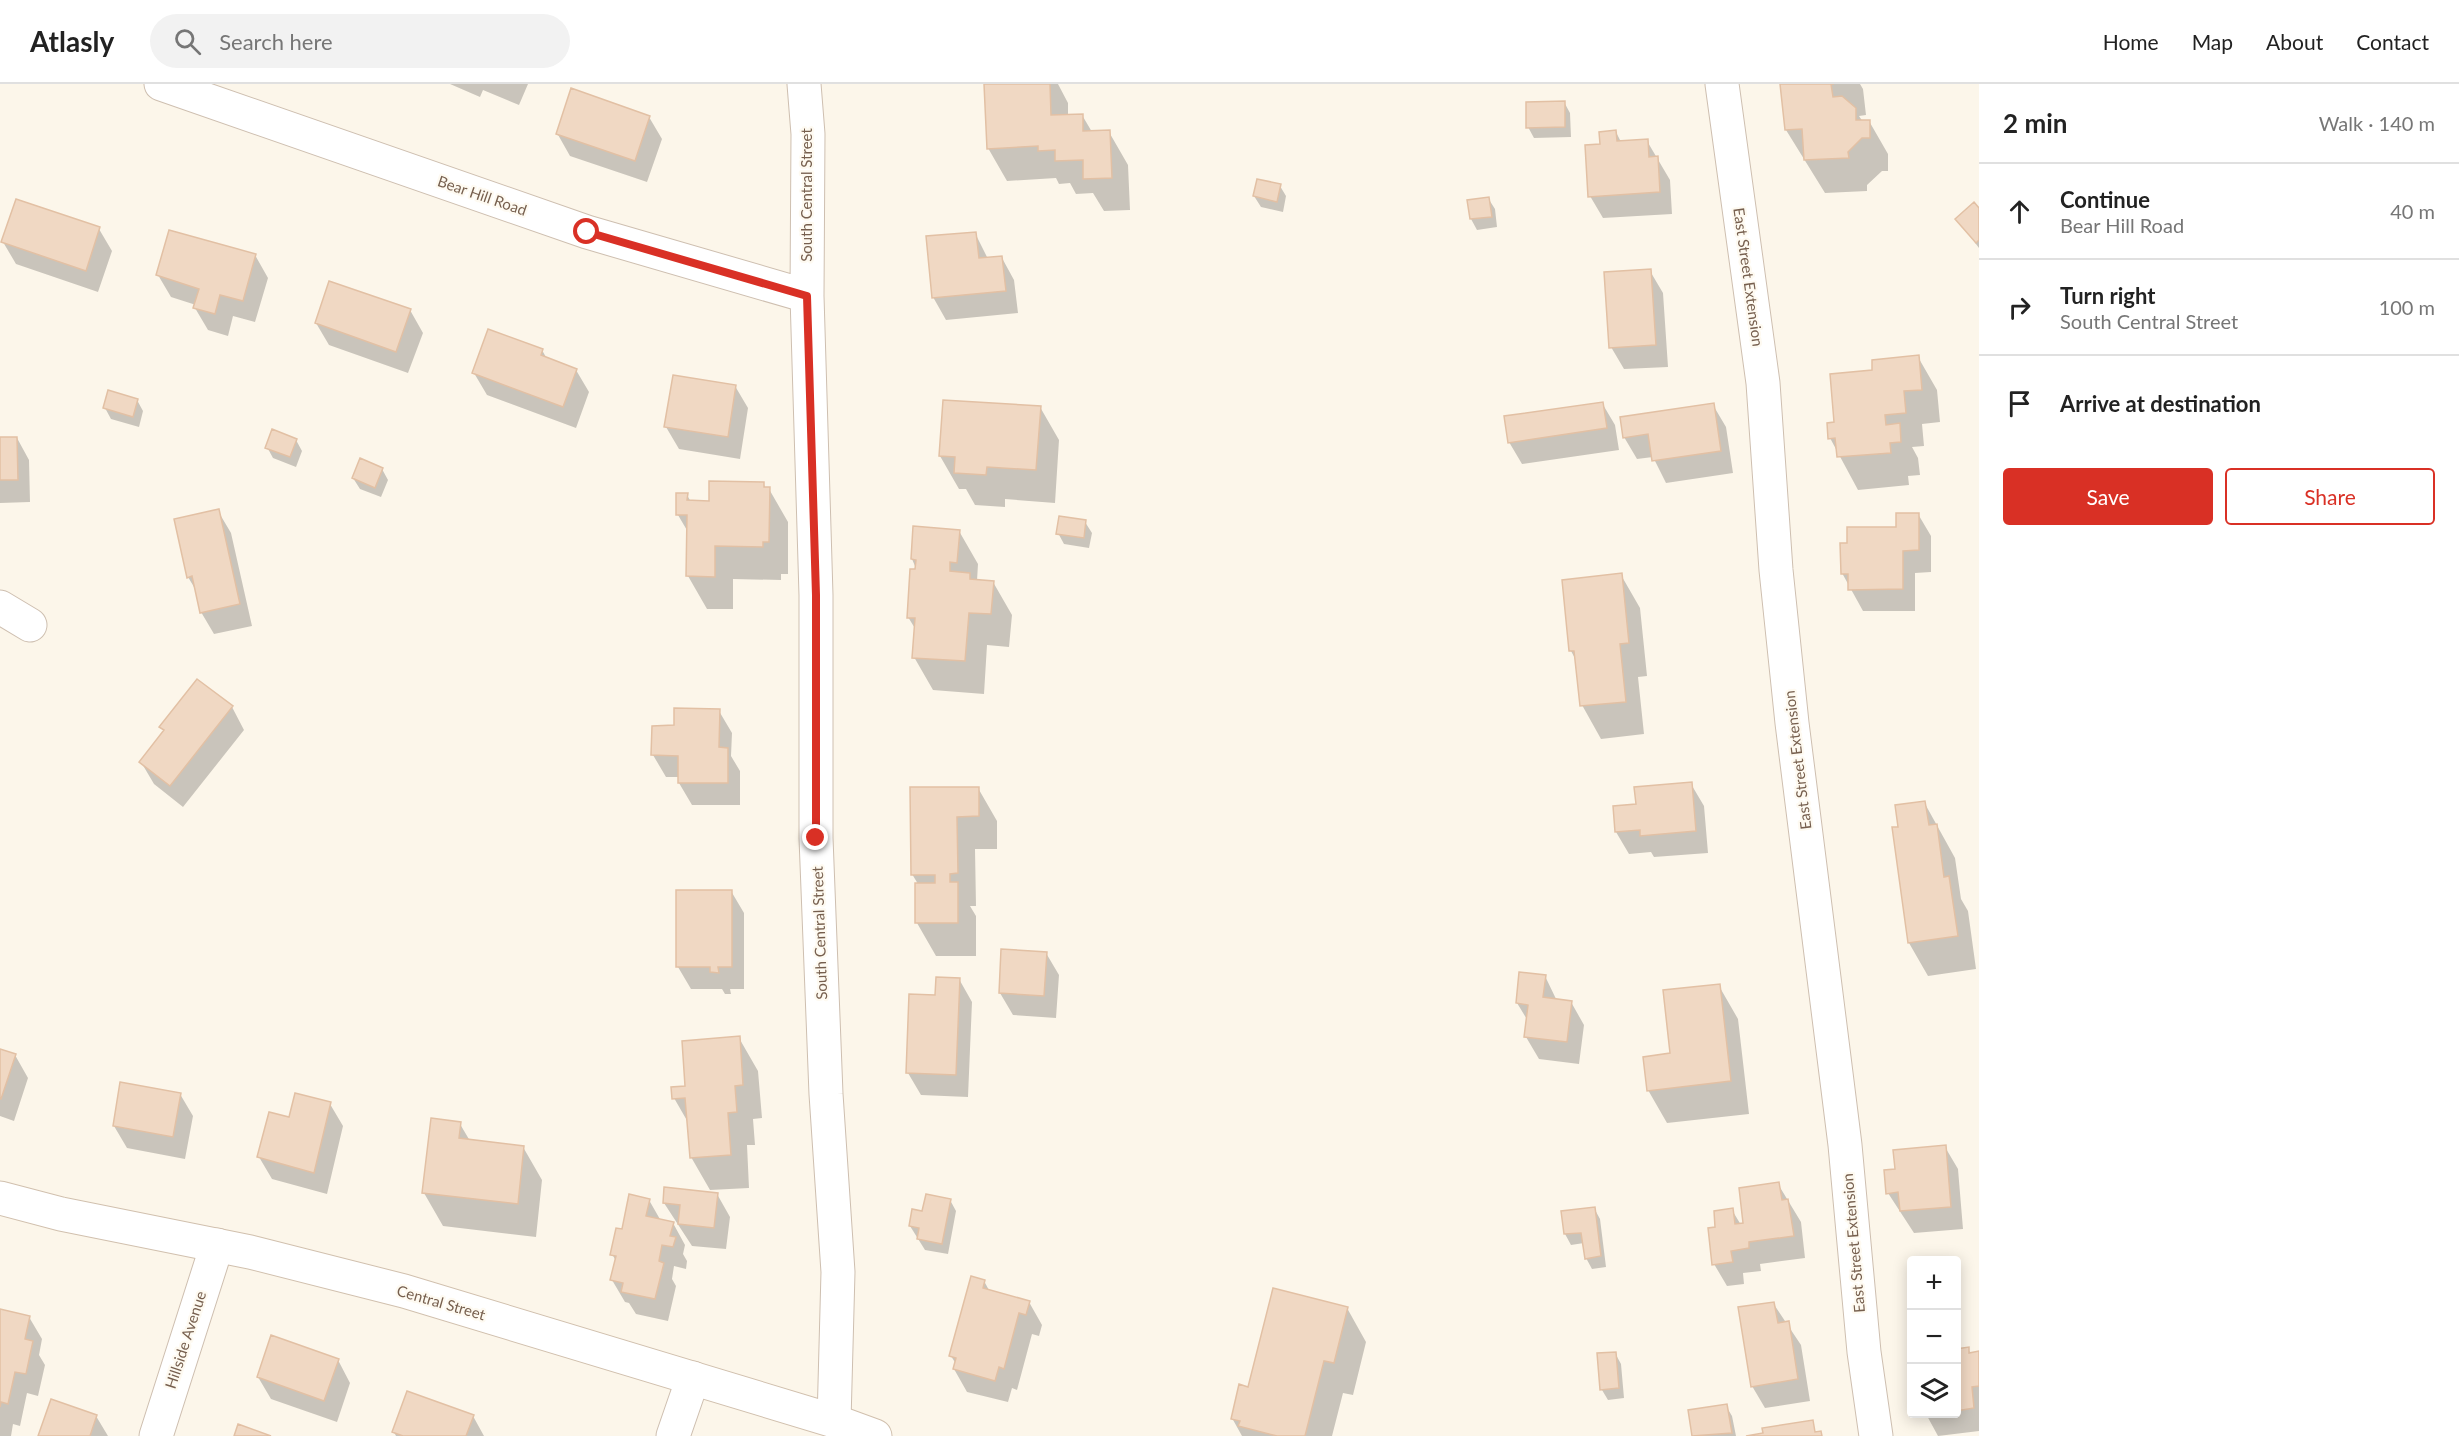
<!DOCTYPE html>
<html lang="en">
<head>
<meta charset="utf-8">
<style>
	body { margin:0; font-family:Lato,sans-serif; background:#f2f2f2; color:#222 }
	.controls { position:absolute; right:18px; bottom:18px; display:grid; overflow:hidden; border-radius:6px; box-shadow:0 3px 15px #0003 }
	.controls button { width:54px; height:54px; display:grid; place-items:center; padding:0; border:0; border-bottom:2px solid #e0e0e0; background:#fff; color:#222; font:30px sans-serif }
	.stop { position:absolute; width:18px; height:18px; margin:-14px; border:4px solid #d93025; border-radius:50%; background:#fff }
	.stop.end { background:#d93025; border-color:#fff; box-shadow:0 2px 6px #0008 }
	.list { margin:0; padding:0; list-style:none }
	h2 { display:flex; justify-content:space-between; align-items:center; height:78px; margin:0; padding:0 24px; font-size:26px }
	h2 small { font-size:20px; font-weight:400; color:#767676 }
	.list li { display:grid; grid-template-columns:39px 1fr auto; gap:18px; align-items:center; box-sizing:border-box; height:96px; padding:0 24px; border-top:2px solid #e0e0e0 }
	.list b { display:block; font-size:22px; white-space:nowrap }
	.list p { margin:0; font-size:20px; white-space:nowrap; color:#767676 }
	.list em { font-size:20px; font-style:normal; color:#767676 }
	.actions { display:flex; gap:12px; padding:18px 24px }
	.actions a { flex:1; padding:14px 0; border:2px solid #d93025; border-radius:6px; text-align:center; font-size:21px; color:#d93025 }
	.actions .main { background:#d93025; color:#fff }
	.icon { flex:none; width:33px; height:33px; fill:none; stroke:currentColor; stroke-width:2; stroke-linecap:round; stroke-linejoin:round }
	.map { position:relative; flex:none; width:1979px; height:1352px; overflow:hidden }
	header { display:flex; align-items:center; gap:36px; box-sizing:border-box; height:84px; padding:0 30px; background:#fff; border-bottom:2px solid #e0e0e0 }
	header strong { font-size:28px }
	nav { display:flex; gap:33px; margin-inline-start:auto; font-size:21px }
	.search { width:420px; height:54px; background:#f2f2f2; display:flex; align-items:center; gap:15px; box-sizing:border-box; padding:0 21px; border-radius:33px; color:#767676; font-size:22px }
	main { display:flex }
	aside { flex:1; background:#fff }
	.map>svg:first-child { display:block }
</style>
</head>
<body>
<header>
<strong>Atlasly</strong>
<div class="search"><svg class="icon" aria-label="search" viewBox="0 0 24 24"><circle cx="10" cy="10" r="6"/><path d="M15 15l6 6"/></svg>Search here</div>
<nav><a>Home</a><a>Map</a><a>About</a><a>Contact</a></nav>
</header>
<main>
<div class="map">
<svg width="1979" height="1352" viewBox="0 0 1979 1352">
	<rect width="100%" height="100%" fill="#fcf6ea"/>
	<path fill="#0003" d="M450 0H528L519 21 483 6 480 13Z
		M985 0H1058L1068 19V32L1082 31 1092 48H1109L1128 81 1130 126 1104 127 1093 109 1076 110 1070 99 1059 100 1056 94 1007 97 988 64Z
		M1782 0H1860L1863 5 1866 31 1859 32 1863 38 1869 37 1888 70V87H1882L1867 101V107L1825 109 1786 46Z
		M1564 18 1570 29 1571 53 1534 54 1528 43Z
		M649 33 662 55 647 98 570 72 557 49Z
		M1616 48 1621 58 1647 57 1670 96 1672 130 1603 134 1590 112 1602 62Z
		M1280 102 1286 112 1283 128 1261 123 1254 112Z
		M1488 114 1495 125 1497 143 1477 146 1471 135 1469 117Z
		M1979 126V164L1957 135Z
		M99 145 112 167 98 208 16 180 3 158Z
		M975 149 988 175 1002 174 1014 196 1018 229 946 236 933 213Z
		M255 171 268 194 255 238 233 232 228 252 208 246 195 224 196 221 171 213 158 191Z
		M1650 187 1663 209 1668 283 1624 285 1611 263Z
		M410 226 423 249 408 289 329 261 316 239Z
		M542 266 547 275 576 286 589 308 576 344 487 311 474 289Z
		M1918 273 1937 306 1940 338 1922 340 1924 362 1912 363 1918 374 1920 391 1908 392 1909 401 1858 406 1830 354 1836 340 1874 287Z
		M735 302 748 324 740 375 679 365 666 343Z
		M137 316 143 327 139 343 111 335 105 324Z
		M1602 319 1615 341 1619 366 1522 380 1509 358Z
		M1713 321 1726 343 1733 389 1666 399 1653 373 1637 375 1624 353Z
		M1040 323 1059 356 1055 419 1005 415V423L975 421 966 405H959L940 372Z
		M17 354 29 376 30 418 0 419V355Z
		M296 356 302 367 296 383 273 374 267 363Z
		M382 385 388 396 381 413 360 405 353 394Z
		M763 399 766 405H769L788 438V490H781V496L733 495V525H707L688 492V448L678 431 687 411 691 418H711Z
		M218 427 231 449 252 542 214 550 201 528 197 508 188 493Z
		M1918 430 1931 452V488L1915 489V527H1863L1842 489Z
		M1085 438 1092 449 1089 464 1064 460 1058 449Z
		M959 447 978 480 977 497 993 498 1012 531 1009 563 987 561 984 610 933 606 914 573 916 546 908 533 917 487 912 475Z
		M1621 491 1640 524 1647 592 1638 593 1644 650 1601 655 1582 621 1577 578 1571 567Z
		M232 623 244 646 183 723 154 700 141 678 164 648 161 643Z
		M719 627 732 649 731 672 740 687V721H692L679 699V693H666L653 671 675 643Z
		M1691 700 1704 722 1708 769 1654 773 1651 768 1629 770 1616 748 1637 721Z
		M978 704 997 737V765H975L976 822H970L976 832V872H936L917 839 918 800 912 790Z
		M1924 718 1955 774 1961 815 1968 827 1976 885 1928 892 1909 859 1899 744Z
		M678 807H731L744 829V905H730L731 910H725L722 905H691L678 883Z
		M1046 869 1059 891 1056 934 1013 931 1000 909Z
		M1545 892 1557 917 1571 918 1584 941 1579 980 1539 975 1526 953 1528 937 1517 919Z
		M959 895 972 918 968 1013 921 1011 908 989 937 912Z
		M1719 902 1738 935 1749 1030 1667 1039 1648 1006Z
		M739 954 758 987 762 1034 753 1035 755 1061H747L749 1104 710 1106 691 1073 689 1040 674 1014Z
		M0 967 15 971 28 994 14 1037 0 1032Z
		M180 1010 193 1032 185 1075 127 1064 114 1042Z
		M330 1020 343 1042 327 1110 272 1095 259 1073 290 1035Z
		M460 1040 470 1057 523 1063 542 1096 536 1153 443 1142 424 1109Z
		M1945 1063 1958 1085 1963 1145 1914 1149 1888 1109 1897 1086Z
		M1778 1100 1801 1138 1805 1174 1760 1180 1761 1187 1743 1189 1744 1200 1727 1202 1714 1180 1717 1144 1732 1126 1741 1141 1745 1140Z
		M717 1110 730 1133 726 1165 692 1162 664 1119Z
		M649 1116 661 1137 673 1139 685 1161 683 1170 687 1177 686 1185 674 1182 672 1195 676 1202 668 1237 636 1230 629 1219 625 1218 612 1196 616 1177 612 1170 623 1147Z
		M950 1116 956 1127 948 1170 925 1166 910 1142 924 1128Z
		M1594 1124 1600 1135 1606 1183 1592 1185 1586 1174 1584 1159 1571 1161 1565 1150 1562 1128Z
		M984 1197 990 1208 1029 1218 1042 1241 1039 1252 1032 1250 1017 1306 1012 1304 1008 1318 967 1308 954 1285 956 1280 951 1272Z
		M1773 1219 1801 1261 1810 1317 1765 1324 1752 1302Z
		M1347 1224 1366 1258 1353 1311 1343 1309 1332 1352H1242L1232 1334 1249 1304Z
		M0 1227 29 1233 42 1255 39 1271 45 1281 38 1312 27 1309 20 1342 13 1340 11 1352H0Z
		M1968 1265 1971 1270 1979 1269V1347L1938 1352 1926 1330H1956V1267Z
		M1615 1269 1621 1280 1624 1314 1608 1316 1602 1306Z
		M338 1276 350 1299 337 1338 271 1315 258 1293Z
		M1726 1322 1732 1332 1736 1352H1694L1690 1328Z
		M96 1332 108 1352H39Z
		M473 1332 484 1352H396L394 1348Z"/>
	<path fill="#f0d8c3" stroke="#e2c0a4" stroke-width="1.5" d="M984 0H1050L1051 31 1083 30V47L1110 46 1112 94 1083 95V76L1055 77V66L1038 67V62L987 65Z
		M1780 0H1834H1831L1833 13 1842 12 1856 24V36H1870V54H1862L1848 68 1849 74 1804 76 1802 45 1785 46Z
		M571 4 650 32 635 77 556 50Z
		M1565 17V43L1526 44V18Z
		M1616 46 1617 57 1648 55 1649 73 1658 72 1660 108 1588 113 1585 61 1600 60 1599 48Z
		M1257 95 1281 100 1277 118 1253 112Z
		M1489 113 1492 133 1470 135 1467 116Z
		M16 115 100 143 86 187 1 158Z
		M1974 118 1979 124V156L1976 159 1955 135Z
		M169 146 256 170 243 217 220 211 215 230 193 224 199 205 156 191Z
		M976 148 979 174 1002 172 1006 207 932 214 926 152Z
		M1651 185 1656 261 1609 264 1604 188Z
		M329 197 411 225 396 268 315 239Z
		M488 245 543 265 541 271 577 285 563 323 472 289Z
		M1919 271 1922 306 1904 307 1906 329 1885 331 1886 341 1900 339 1901 358 1890 359 1891 369 1837 373 1835 354 1828 355 1827 339 1834 338 1830 290 1872 286V276Z
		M673 291 736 301 728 353 664 343Z
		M108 306 138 315 133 333 103 324Z
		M943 316 1041 322 1036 386 987 383 986 391 954 389 955 373 939 372Z
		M1603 318 1607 344 1508 359 1504 332Z
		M1714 319 1721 367 1652 377 1648 350 1623 354 1620 333Z
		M272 345 297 355 290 373 265 364Z
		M0 353H17L18 396H0Z
		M360 374 383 384 375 404 352 394Z
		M709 397 764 398V403H770L769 458H763V463L715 462V493L686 492 687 431H676V409H688L687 416 709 417Z
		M219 425 240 520 200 529 192 492 187 494 174 435Z
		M1896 429H1919V466L1903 467V505L1848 506V490H1841L1840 459H1847V443H1896Z
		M1059 432 1086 436 1084 454 1056 450Z
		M913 442 960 446 957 479 950 478V487L970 489V495L994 497 991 530 969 529 965 577 912 574 915 534H907L910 485H915L916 476 911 475Z
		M1622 489 1629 559 1620 560 1626 618 1580 622 1574 567H1569L1562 496Z
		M197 595 233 622 170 702 139 678 164 646 159 643Z
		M674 624 720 625 719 663 728 664V699H678V672L651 671 652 642 674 641Z
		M1692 698 1696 747 1640 752V746L1615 748 1613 722 1636 720 1634 703Z
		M910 703H979V732L957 733 958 789 950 790V798H958V839H915V799H935V791H911Z
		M1925 717 1929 741 1937 740 1944 793 1949 792 1958 852 1908 859 1892 743H1898L1895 721Z
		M676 806H732V883H718L719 889 710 888V883H676Z
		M1001 865 1047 868 1044 912 999 909Z
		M1519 888 1546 891 1543 913 1572 917 1567 958 1524 953 1528 921 1516 919Z
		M936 893 960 894 956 991 906 989 909 910 935 911Z
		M1720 900 1731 997 1647 1007 1643 973 1670 969 1663 906Z
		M740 952 743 1001 735 1002 737 1028 728 1029 731 1071 690 1074 685 1014 672 1015 671 1003 685 1002 682 957Z
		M0 965 16 970 1 1015H0Z
		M120 998 181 1009 173 1053 113 1042Z
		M295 1009 331 1018 314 1089 257 1073 269 1028 289 1033Z
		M431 1034 461 1038 459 1054 524 1062 518 1120 422 1109Z
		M1946 1061 1951 1123 1900 1127 1898 1108 1886 1110 1884 1086 1895 1085 1893 1066Z
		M1779 1098 1782 1116 1788 1115 1794 1152 1749 1158V1164L1731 1167 1733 1178 1712 1181 1708 1144 1715 1143 1714 1127 1733 1124 1735 1140 1743 1139 1739 1104Z
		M664 1103 718 1109 714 1144 678 1140 680 1121 663 1119Z
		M629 1110 650 1115 646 1132 674 1138 670 1152 676 1153 673 1163 662 1161 659 1177 664 1179 655 1215 621 1208 623 1199 610 1196 616 1172 610 1171 616 1144 622 1145Z
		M926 1110 951 1115 942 1160 917 1155 919 1144 909 1142 912 1125 922 1127Z
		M1595 1123 1601 1172 1585 1175 1581 1149 1564 1150 1561 1127Z
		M971 1192 985 1196 983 1204 1030 1217 1026 1231 1019 1229 1004 1285 999 1283 995 1297 953 1285 956 1274 949 1272Z
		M1273 1204 1348 1223 1334 1279 1324 1277 1305 1352H1277L1238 1342 1240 1337 1231 1335 1239 1300 1248 1303Z
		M1774 1218 1778 1239 1789 1237 1798 1295 1751 1303 1738 1223Z
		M0 1225 30 1232 25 1255 33 1257 26 1290 15 1288 8 1320 1 1318 0 1323Z
		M271 1251 339 1275 324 1317 257 1293Z
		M1969 1263V1269L1979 1267V1302L1972 1303 1974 1324 1956 1327V1265Z
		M1616 1268 1619 1304 1600 1306 1597 1269Z
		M407 1307 474 1331 466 1352H403L392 1348Z
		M51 1315 97 1331 90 1352H38Z
		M1727 1320 1732 1349 1692 1352 1688 1326Z
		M1813 1336 1815 1348 1821 1347 1822 1352H1746L1763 1349 1762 1344Z
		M238 1340 271 1352H234Z"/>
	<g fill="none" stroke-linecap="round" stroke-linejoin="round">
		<g stroke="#cebfb0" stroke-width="35">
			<path id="street" d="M161 0 587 148 807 212
				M804 0 808 50 807 212 816 511V754L826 1010 838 1188 834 1337
				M1722 0 1763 299 1776 486 1792 639 1845 1061 1864 1268 1876 1352
				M0 523 30 541
				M156 1352 217 1161
				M673 1352 693 1294"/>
		</g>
		<g stroke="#d1c0ae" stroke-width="35">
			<path id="secondary" d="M0 1114 61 1130 250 1168 404 1207 834 1337 875 1352"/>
		</g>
		<use href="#street" stroke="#fff" stroke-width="33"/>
		<use href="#secondary" stroke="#fff" stroke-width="33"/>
	</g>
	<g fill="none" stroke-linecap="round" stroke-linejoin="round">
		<path stroke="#d93025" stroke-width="8" d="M587 148 807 212 816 511V754"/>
	</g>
	<g text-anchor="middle" stroke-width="4.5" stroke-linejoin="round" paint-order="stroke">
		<g font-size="15" fill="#765f4e" stroke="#fefaf1">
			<text transform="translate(807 111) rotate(-90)" y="5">South Central Street</text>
			<text transform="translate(482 112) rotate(19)" y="5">Bear Hill Road</text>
			<text transform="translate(1748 193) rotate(82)" y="5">East Street Extension</text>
			<text transform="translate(1798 676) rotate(-97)" y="5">East Street Extension</text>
			<text transform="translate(820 849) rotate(-92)" y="5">South Central Street</text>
			<text transform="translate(1854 1159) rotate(-95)" y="5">East Street Extension</text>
			<text transform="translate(441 1219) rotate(16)" y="5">Central Street</text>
			<text transform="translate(186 1256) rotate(-72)" y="5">Hillside Avenue</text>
		</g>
	</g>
</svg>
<div class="controls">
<button>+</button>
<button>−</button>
<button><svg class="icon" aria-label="layers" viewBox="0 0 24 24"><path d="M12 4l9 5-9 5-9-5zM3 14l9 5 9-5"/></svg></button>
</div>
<div class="stop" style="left:587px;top:148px"></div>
<div class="stop end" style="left:816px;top:754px"></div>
</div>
<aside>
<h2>2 min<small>Walk · 140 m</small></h2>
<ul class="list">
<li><svg class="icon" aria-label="ahead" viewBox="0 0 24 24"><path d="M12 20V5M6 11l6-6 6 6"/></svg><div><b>Continue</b><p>Bear Hill Road</p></div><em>40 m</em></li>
<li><svg class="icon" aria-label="right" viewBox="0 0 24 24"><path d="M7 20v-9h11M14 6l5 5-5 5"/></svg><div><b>Turn right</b><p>South Central Street</p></div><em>100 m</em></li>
<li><svg class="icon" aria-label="arrive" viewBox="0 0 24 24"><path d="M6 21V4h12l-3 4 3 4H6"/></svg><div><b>Arrive at destination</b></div></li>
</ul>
<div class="actions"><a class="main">Save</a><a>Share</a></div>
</aside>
</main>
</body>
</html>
